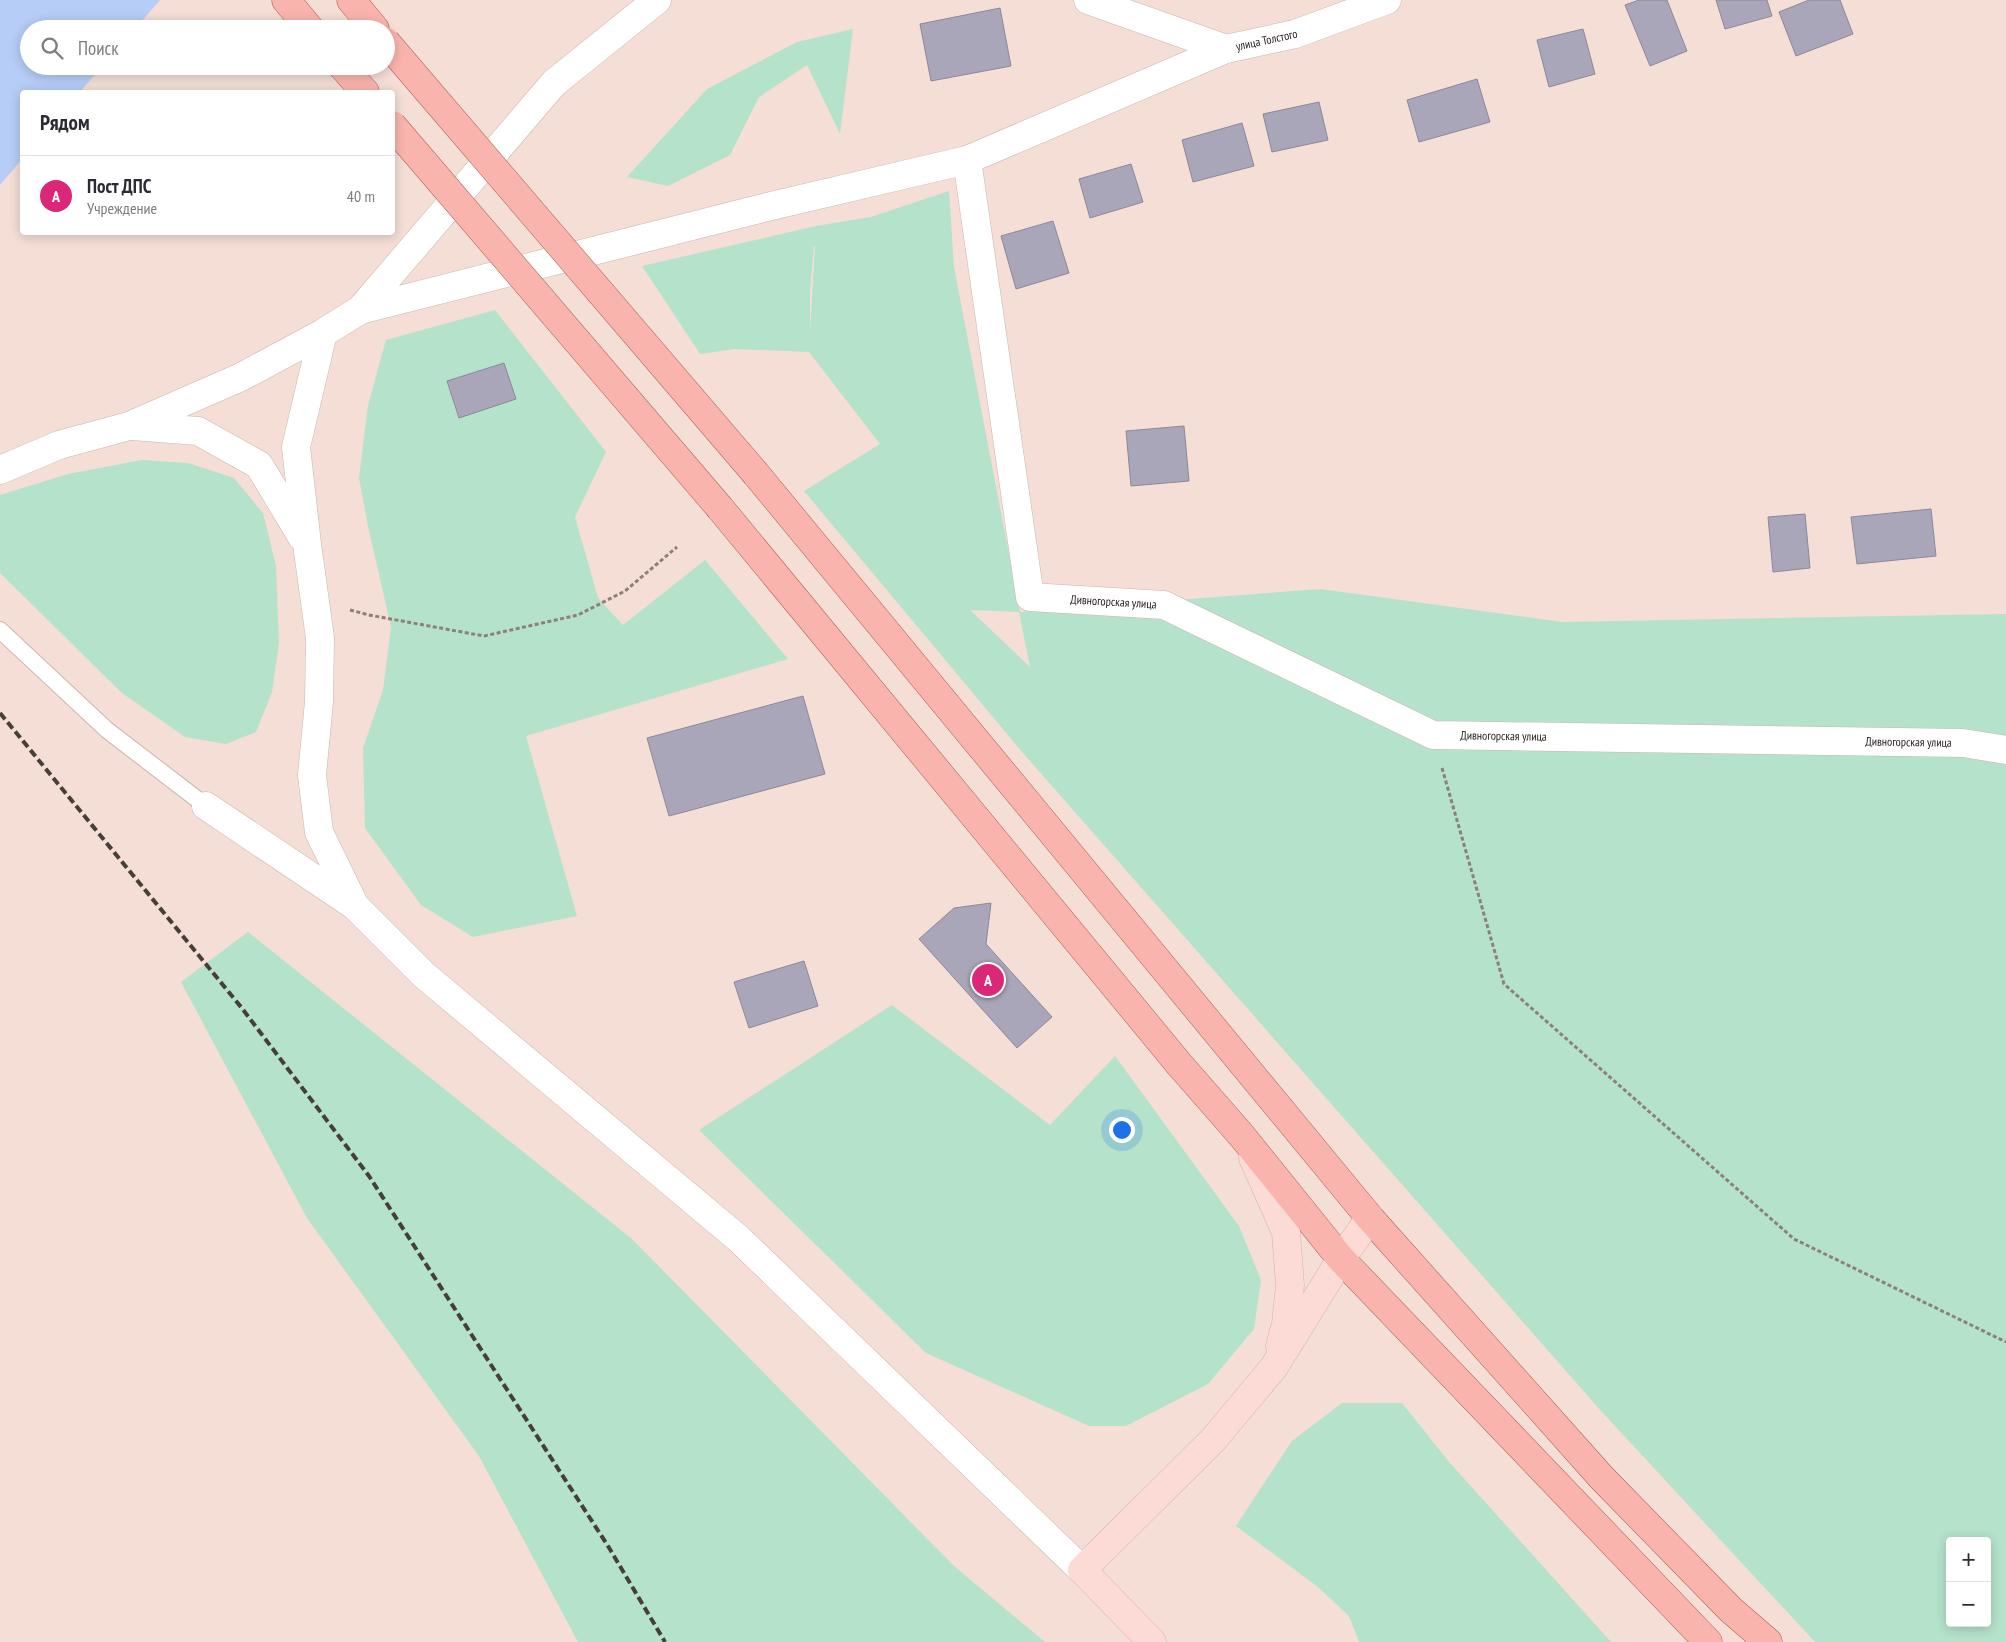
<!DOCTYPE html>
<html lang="ru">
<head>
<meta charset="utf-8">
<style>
	body { margin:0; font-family:"PT Sans Narrow",sans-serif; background:#f7f7f7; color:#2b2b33 }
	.controls { position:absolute; right:15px; bottom:15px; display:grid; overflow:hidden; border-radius:5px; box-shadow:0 2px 12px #0003 }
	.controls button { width:45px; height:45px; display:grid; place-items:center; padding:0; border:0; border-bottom:1px solid #e1e1e2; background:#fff; color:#2b2b33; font:25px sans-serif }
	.you { position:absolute; left:1121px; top:1129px; width:18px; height:18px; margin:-12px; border:4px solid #fff; border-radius:50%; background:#1a73e8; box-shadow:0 0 0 8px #1a73e833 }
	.badge { display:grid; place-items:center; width:32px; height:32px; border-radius:50%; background:#db2777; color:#fff; font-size:16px; font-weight:700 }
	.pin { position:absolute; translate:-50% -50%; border:2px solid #fff; box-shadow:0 1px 5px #0006 }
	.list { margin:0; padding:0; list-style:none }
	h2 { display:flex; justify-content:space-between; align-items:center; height:65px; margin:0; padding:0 20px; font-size:21px }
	h2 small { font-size:16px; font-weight:400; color:#7c7c81 }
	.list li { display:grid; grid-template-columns:32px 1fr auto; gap:15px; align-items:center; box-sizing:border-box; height:80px; padding:0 20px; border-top:1px solid #e1e1e2 }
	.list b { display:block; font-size:19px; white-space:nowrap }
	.list p { margin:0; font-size:16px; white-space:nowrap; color:#7c7c81 }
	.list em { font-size:16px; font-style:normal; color:#7c7c81 }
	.icon { flex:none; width:28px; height:28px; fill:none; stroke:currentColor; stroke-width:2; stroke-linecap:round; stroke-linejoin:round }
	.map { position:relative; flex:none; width:2006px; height:1642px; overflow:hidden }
	.search { position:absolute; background:#fff; box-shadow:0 2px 12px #0003; left:20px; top:20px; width:375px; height:55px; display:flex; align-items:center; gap:12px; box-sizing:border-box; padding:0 18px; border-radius:28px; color:#7c7c81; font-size:19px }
	.panel { position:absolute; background:#fff; box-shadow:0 2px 12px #0003; left:20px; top:90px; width:375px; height:145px; border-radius:5px }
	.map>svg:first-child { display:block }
</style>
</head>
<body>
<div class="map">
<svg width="2006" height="1642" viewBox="0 0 2006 1642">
	<rect width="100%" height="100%" fill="#f4ded5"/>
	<path fill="#b5e2cb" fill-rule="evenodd" d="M853 29 840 134 807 65 759 97 730 155 668 186 627 177 707 89 797 42Z
		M949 191 954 267 1020 612 1320 589 1563 622 2006 614V1642H1815L1602 1412 1023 753 804 491 880 444 809 352 735 349 700 354 642 266 816 226 871 217ZM814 246H815L810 334V291ZM970 610 1019 612 1030 667ZM1950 1541H1987V1623H1950Z
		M495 310 606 452 575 517 598 598 623 625 705 560 788 659 526 736 577 916 473 937 421 905 365 828 363 748 383 690 391 627 368 526 359 478 368 405 386 340Z
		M142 460 188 463 234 478 263 513 276 566 279 643 272 692 256 732 226 744 185 737 122 693 0 573V495L68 474Z
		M248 932 632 1239 954 1566 1045 1642H578L479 1456 307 1218 181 982Z
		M892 1005 1050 1125 1115 1056 1239 1226 1261 1280 1254 1329 1208 1384 1126 1426H1089L926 1353 699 1130Z
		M1342 1403H1402L1450 1463 1611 1642H1359L1349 1616 1318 1587 1236 1526 1292 1441Z"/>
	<path fill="#b6cdf8" d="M0 0H160L135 29H29V66H102L80 92H22V159L0 185Z"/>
	<path fill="#aaa6b9" stroke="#8b889a" d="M1639 0H1667L1687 51 1650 66 1625 5Z
		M1716 0H1767L1772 16 1725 29Z
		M1809 0H1840L1853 34 1796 56 1779 12Z
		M1000 8 1011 66 931 81 920 24Z
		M1583 29 1595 74 1549 87 1537 40Z
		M1477 79 1490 122 1419 142 1407 100Z
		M1319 102 1328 140 1272 152 1263 114Z
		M1242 123 1254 166 1193 182 1182 140Z
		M1131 164 1143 202 1090 218 1079 179Z
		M1053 221 1069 273 1016 289 1001 236Z
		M504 363 516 399 459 418 447 381Z
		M1184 426 1189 481 1131 486 1126 431Z
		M1931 509 1936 556 1857 564 1851 517Z
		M1805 514 1810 568 1773 572 1768 517Z
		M803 696 825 774 669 816 647 738Z
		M991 903 986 944 1052 1017 1017 1048 919 939 954 908Z
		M804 961 818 1006 749 1028 734 982Z"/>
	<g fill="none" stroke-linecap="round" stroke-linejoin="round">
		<g stroke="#cbb6ae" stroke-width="18">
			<path id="service" d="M0 630 107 730 206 806"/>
		</g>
		<g stroke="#cbb6ae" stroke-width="29">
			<g id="minor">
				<path id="s1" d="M1088 0 1226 49 1295 34 1387 0"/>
				<path id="s2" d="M967 160 1030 597 1164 605 1433 735 1963 743 2006 750"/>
				<path d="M360 310 763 208 967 160 1226 49"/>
				<path d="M206 806 355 906"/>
			</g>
		</g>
		<g stroke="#cbb6ae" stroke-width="29">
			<path id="tertiary" d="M323 333 296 447 307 544 320 638 319 702 312 775 319 832 355 906 424 975 739 1239 1082 1570
				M132 426 198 431 259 465 302 537
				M0 470 59 445 129 426 241 377 323 333 360 310 554 83 657 0"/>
		</g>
		<g stroke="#cbb6ae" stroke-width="29">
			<path id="secondary" d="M1253 1158 1286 1232 1290 1285 1286 1324 1280 1346
				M1152 1642 1082 1570 1213 1440 1274 1367 1341 1259 1370 1218"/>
		</g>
		<g stroke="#ac5f56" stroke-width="29">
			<path id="primary" d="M286 0 310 29
				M351 0 375 29
				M342 66 365 92
				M756 474 1370 1218 1602 1478 1731 1610 1768 1642
				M720 508 1179 1064 1242 1136 1341 1259 1708 1642"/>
		</g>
		<path stroke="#8e7f79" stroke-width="3" stroke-dasharray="4 2.5" stroke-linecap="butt" d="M350 610 369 615 484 636 578 615 625 591 677 547
			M1442 768 1504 984 1794 1239 2006 1342"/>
		<use href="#service" stroke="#fff" stroke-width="16"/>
		<use href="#minor" stroke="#fff" stroke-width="28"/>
		<use href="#tertiary" stroke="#fff" stroke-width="28"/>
		<use href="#secondary" stroke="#fcdad6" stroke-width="28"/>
		<use href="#primary" stroke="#f9b5ad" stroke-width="28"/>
		<path stroke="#483e39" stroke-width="4" stroke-dasharray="8 4" stroke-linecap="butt" d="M0 713 241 1007 369 1176 608 1546 665 1642"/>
		<g stroke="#ac5f56" stroke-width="29" stroke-linecap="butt">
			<path id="primary-bridge" d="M386 42 756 474
				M392 125 720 508"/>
		</g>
		<use href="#primary-bridge" stroke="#f9b5ad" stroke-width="28"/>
	</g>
	<g text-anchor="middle" stroke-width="4" stroke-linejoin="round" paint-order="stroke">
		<g font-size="12" fill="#231b18" stroke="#fff">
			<text dy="4" stroke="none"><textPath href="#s1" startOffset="188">улица Толстого</textPath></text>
			<text dy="4" stroke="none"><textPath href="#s2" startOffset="525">Дивногорская улица</textPath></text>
			<text dy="4" stroke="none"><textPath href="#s2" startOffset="945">Дивногорская улица</textPath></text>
			<text dy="4" stroke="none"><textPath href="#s2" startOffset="1350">Дивногорская улица</textPath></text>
		</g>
	</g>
</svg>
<div class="controls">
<button>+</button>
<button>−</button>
</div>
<div class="you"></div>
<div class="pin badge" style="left:988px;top:980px">A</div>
<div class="search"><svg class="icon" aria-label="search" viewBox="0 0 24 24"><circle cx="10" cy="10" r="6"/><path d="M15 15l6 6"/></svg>Поиск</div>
<section class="panel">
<h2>Рядом<small></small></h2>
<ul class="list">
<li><span class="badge">A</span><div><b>Пост ДПС</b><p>Учреждение</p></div><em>40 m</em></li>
</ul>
</section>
</div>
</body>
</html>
